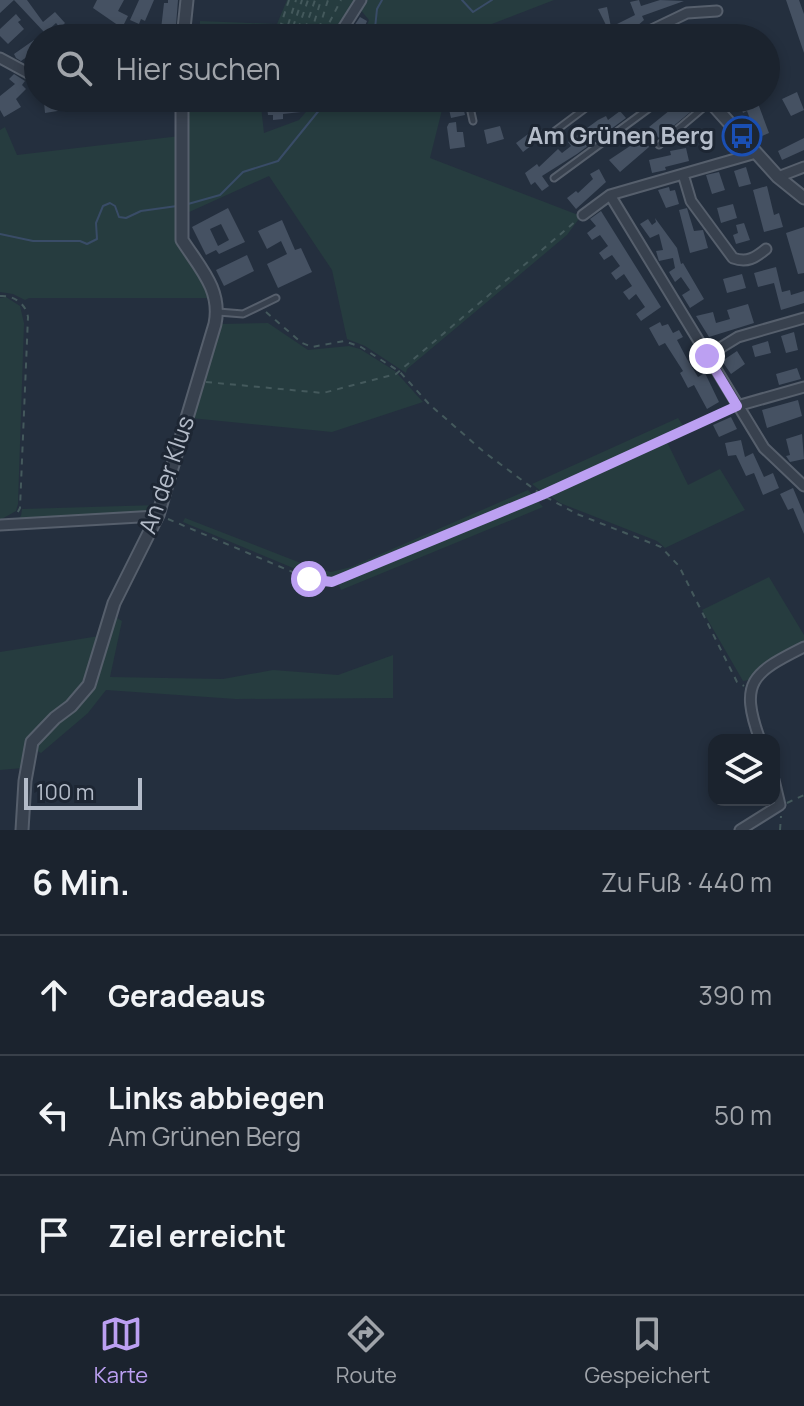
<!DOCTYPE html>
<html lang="de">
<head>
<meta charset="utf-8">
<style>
	body { margin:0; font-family:Manrope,sans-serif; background:#282f3a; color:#f1f3f6 }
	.controls { position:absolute; right:24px; bottom:24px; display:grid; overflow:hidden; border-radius:16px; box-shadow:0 4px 12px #0003 }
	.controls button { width:72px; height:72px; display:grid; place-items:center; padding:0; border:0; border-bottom:2px solid #39404a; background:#1b232e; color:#f1f3f6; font:40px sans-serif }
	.scale { position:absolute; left:24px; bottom:20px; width:118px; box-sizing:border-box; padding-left:8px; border:4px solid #b4bcc9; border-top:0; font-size:22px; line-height:28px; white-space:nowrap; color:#b4bcc9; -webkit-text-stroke:6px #1d2633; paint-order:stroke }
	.stop { position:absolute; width:24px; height:24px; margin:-18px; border:6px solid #bca0f2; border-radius:50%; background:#fff }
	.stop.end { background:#bca0f2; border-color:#fff; box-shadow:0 2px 8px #0008 }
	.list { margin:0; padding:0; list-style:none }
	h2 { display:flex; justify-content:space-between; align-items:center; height:104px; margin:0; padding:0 32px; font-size:34px }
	h2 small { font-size:26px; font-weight:400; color:#a0a4aa }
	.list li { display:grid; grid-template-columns:52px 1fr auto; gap:24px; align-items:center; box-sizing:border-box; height:120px; padding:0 32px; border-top:2px solid #39404a }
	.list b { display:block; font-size:30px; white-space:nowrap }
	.list p { margin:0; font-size:26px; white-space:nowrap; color:#a0a4aa }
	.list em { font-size:26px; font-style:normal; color:#a0a4aa }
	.icon { flex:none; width:44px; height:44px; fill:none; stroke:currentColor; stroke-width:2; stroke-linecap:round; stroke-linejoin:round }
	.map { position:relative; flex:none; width:804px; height:830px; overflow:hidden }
	.search { position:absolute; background:#1b232e; box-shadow:0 4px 12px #0003; left:24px; right:24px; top:24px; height:88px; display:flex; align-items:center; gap:20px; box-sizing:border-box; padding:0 28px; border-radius:44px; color:#a0a4aa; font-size:30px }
	.sheet { height:464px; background:#1b232e }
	nav { display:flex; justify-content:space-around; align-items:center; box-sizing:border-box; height:112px; border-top:2px solid #39404a; background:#1b232e; font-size:22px; color:#a0a4aa }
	nav a { display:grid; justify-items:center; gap:4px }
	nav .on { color:#bca0f2 }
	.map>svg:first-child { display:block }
</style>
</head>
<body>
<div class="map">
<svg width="804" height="830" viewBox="0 0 804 830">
	<rect width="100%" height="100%" fill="#242f3e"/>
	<path fill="#263c3f" d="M287 0H355L334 38H199L200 21 277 24Z
		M365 0H554L458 37 386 29 384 38H362L369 20 359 8Z
		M185 98H260L264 133 299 120 318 98H445L430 158 581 216 567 235 407 369 406 373 365 346 347 339 332 270 269 176 187 213Z
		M5 127 17 155 180 136 177 231 212 298H29L25 300 13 294 0 292V130Z
		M6 297 20 306 24 323 18 504 16 511 0 520V298Z
		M268 323 308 350 349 346 360 349 395 371 423 402 332 432 191 418 220 324Z
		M678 418 684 427 542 492 532 484Z
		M667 442 688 485 720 469 745 510 665 548 657 541 560 503 550 496Z
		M528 490 543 507 341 590 336 578 310 575 183 522 185 518 311 567 331 572 351 567Z
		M158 505 153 512 14 521 21 516 22 509Z
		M769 577 804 635V642L774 658 749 680 743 681 702 610Z
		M114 616 122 621 110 677 223 679 273 670 338 675 393 655V698L236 699 106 690 88 713 41 753 34 749C44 727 68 718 84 700 100 682 107 640 114 616Z
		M99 636C95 651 93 673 85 685 62 719 25 720 23 768L0 770V652Z"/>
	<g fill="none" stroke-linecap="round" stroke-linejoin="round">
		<path stroke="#394c67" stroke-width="2" d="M462 0 473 12 492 0
			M374 38 377 9 382 0
			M188 204 220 195 243 172 278 161 329 98
			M0 234 33 241H80L87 244 97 239 96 223 103 206 110 203 115 206 119 217 126 218 141 211 177 206"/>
	</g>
	<path fill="#455162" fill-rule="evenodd" d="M0 0H27L43 22 55 12 65 23 60 28 56 23 45 33 14 0 0 13Z
		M97 0H124L118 11 128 16 122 28 93 8Z
		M139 0H154L145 21 141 19 139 24 130 20Z
		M168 0H178L175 38H160L164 3H168Z
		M639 0 641 6 660 0 684 1 642 16 644 20 636 27 612 37 598 9 607 7 611 27 635 15 630 2Z
		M786 0H799L804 14V53Z
		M16 14 21 20 18 22 24 29 8 44 0 36V29Z
		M360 17 367 21 360 38H346Z
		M565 26 602 27V35L557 34 558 38H545L544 31 565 28Z
		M34 40 38 49 21 61 16 58 14 54Z
		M14 74 25 81 22 85 26 89 16 99 21 107 4 117 0 110V96L15 84 9 79Z
		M797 92 804 110 791 116 782 99Z
		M68 98H146L147 105 97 112 96 107 88 106 45 113 44 102Z
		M266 98H299L301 112 283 114V119L273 120V115H268Z
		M461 98 465 115 451 118 448 105 452 104 451 101Z
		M685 98 694 109 659 138 657 136 647 144 649 147 620 172 609 160 642 138 652 129 649 127Z
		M738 98H756L769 133 762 136 760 128 754 130 747 111 743 113Z
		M620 111 626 118 577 154 542 176 549 186 542 191 535 182 531 185 525 173 537 164 539 167 558 149 562 153 571 146 568 142 598 120 606 116 608 120Z
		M456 122 457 132H463L465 147 450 149 447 127 449 123Z
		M500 126 504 139 487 144 484 130Z
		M539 126 545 135 523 152 516 143Z
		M804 138V150L782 160 778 151Z
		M686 148 689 161 665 167 666 170 652 173 649 160 671 155 670 151Z
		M746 167 751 184 739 187 734 171Z
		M599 169 606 182 576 209 567 198 576 191 578 193 593 179 590 174Z
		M719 172 725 190 712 194 706 175Z
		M767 186 774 215 779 213 783 227 764 232 753 190Z
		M669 187 670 191 675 190 679 204 666 208 658 190Z
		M733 204 737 218 721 223 717 208Z
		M228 208 245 242 219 254 216 250 206 255 192 227ZM221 224 229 240 218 246 210 229Z
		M687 208 694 231 703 230 708 248 690 253 679 210Z
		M601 211 661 307 641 321 636 314 645 307 636 294 629 300 623 292 632 286 624 274 616 280 611 273 620 266 612 255 604 260 599 253 608 246 600 235 592 240 587 233 596 226 590 219Z
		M655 218 677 248 681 264 683 263 704 299 690 308 682 295 690 290 681 277 675 282 669 272 675 268 673 258 659 261 656 251 663 250 659 234 650 238 640 224 648 219 652 225 656 222Z
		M282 220 295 250 301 248 312 272 278 288 267 264 287 254 281 241 267 249 258 231Z
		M744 223 750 240 736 244 733 235 738 233 736 225Z
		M804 227V273L798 274 786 233Z
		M247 255 254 271 224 286 216 270Z
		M776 267 782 292 790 290 791 295 804 291V303L781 310 774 283 758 287 754 273Z
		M742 274 746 288 727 293 723 279Z
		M748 304 754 323 709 337 696 316 713 312 716 323 730 319 727 310Z
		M660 322 662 326 668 324 673 333 679 330 683 337 677 340 687 359 698 377 705 373 719 402 707 409 694 385 688 388 680 373 683 371 665 343 659 346 649 328Z
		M794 332 798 350 786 353 781 336Z
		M768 341 771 353 755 357 752 346Z
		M737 351 745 364 731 374 722 361Z
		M797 368 801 379 779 385 776 374Z
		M798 400 802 416 767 428 762 410Z
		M731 417 737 429 719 437 713 425Z
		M802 434 804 459 790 462 786 456 790 455 786 439Z
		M741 440 745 457 753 453 764 477 773 473 779 488 763 495 754 473 746 476 736 455 728 456 725 443Z
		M793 488 804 514V534L793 508 788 510 780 494Z"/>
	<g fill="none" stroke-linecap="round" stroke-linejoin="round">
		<g stroke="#565f6c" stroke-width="9">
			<path id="service" d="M317 38V36
				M468 98 473 121
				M555 131 599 98
				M659 145 710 102
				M554 178 663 98
				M218 312 243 314 276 298"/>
		</g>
		<g stroke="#565f6c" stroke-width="13">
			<path id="minor" d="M337 38 361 0
				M635 38 687 13 717 11
				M0 58 28 73 38 75
				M756 153 610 195 764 448 804 486
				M683 174 691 201 733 258C747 263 755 258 766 249
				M778 177 804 167
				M583 215 610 195
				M707 356 738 337 804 318
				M737 406 804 387
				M0 525 157 516
				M760 740C739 682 752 673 804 647
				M740 830 780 805 774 780"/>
		</g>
		<g stroke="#565f6c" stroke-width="15">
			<path id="tertiary" d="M183 38 187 0
				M707 98 778 177 804 198
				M22 830 25 781 32 742 55 718 71 706 89 685 114 603 158 515 215 324C222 290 200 268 182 240V98"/>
		</g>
		<path stroke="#44595c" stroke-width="2" stroke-dasharray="6 6" stroke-linecap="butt" d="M289 0 281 24 313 35
			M288 25 296 0
			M293 27 302 0
			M298 29 308 0
			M305 29 315 0
			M319 29 328 0
			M311 33 321 0
			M324 33 341 0
			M0 296C14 295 26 304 28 317L20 508 15 517
			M266 312 302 343 312 347 344 341 361 347 400 372 429 404 484 452 542 495 577 514 661 547 679 566 737 682 744 686
			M206 382 323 393 396 374 576 221
			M168 519 309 579 332 582 545 494 729 410
			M787 803 804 795
			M780 830 781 816"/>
		<use href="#service" stroke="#38414e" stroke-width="5"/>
		<use href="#minor" stroke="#38414e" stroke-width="9"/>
		<use href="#tertiary" stroke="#38414e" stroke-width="11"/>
	</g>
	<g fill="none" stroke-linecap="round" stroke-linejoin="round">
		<path stroke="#bca0f2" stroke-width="10" d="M309 579 332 582 542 495 737 406 707 356"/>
	</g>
	<defs>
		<g id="bus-ring" transform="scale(2)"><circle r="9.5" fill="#1d2633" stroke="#1a4fb4" stroke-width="1.5"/><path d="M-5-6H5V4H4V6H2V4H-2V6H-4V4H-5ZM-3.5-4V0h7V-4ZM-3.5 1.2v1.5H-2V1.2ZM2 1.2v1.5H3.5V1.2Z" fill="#1a4fb4"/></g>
	</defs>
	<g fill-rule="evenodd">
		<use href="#bus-ring" x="742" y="136"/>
	</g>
	<g text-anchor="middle" stroke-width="6" stroke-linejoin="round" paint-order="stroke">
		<g font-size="24" font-weight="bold" fill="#b4bcc9" stroke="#1d2633" text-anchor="end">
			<text x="714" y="144">Am Grünen Berg</text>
		</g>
		<g font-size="24" fill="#b4bcc9" stroke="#1d2633">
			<text transform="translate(167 475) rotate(-71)" y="8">An der Klus</text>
		</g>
	</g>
</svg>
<div class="controls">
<button><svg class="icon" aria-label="layers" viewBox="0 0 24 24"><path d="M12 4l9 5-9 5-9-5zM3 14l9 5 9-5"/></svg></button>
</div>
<div class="scale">100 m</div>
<div class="stop" style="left:309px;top:579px"></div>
<div class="stop end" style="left:707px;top:356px"></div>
<div class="search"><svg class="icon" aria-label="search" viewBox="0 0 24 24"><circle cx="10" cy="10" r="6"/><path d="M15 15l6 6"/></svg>Hier suchen</div>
</div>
<section class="sheet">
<h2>6 Min.<small>Zu Fuß · 440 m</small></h2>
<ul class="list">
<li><svg class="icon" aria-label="ahead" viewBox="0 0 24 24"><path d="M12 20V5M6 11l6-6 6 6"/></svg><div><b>Geradeaus</b></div><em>390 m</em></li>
<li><svg class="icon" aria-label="left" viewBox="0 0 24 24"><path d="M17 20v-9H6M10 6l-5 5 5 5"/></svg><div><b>Links abbiegen</b><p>Am Grünen Berg</p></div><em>50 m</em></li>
<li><svg class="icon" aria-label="arrive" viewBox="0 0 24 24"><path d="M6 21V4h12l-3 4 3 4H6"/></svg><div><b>Ziel erreicht</b></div></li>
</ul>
</section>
<nav>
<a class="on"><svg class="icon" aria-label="map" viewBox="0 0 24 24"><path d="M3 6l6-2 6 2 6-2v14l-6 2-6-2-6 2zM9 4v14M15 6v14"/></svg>Karte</a>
<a><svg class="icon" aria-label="directions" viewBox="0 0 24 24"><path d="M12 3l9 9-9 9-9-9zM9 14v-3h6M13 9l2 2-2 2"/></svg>Route</a>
<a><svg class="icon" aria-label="saved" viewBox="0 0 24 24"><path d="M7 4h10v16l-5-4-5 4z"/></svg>Gespeichert</a>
</nav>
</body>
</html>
